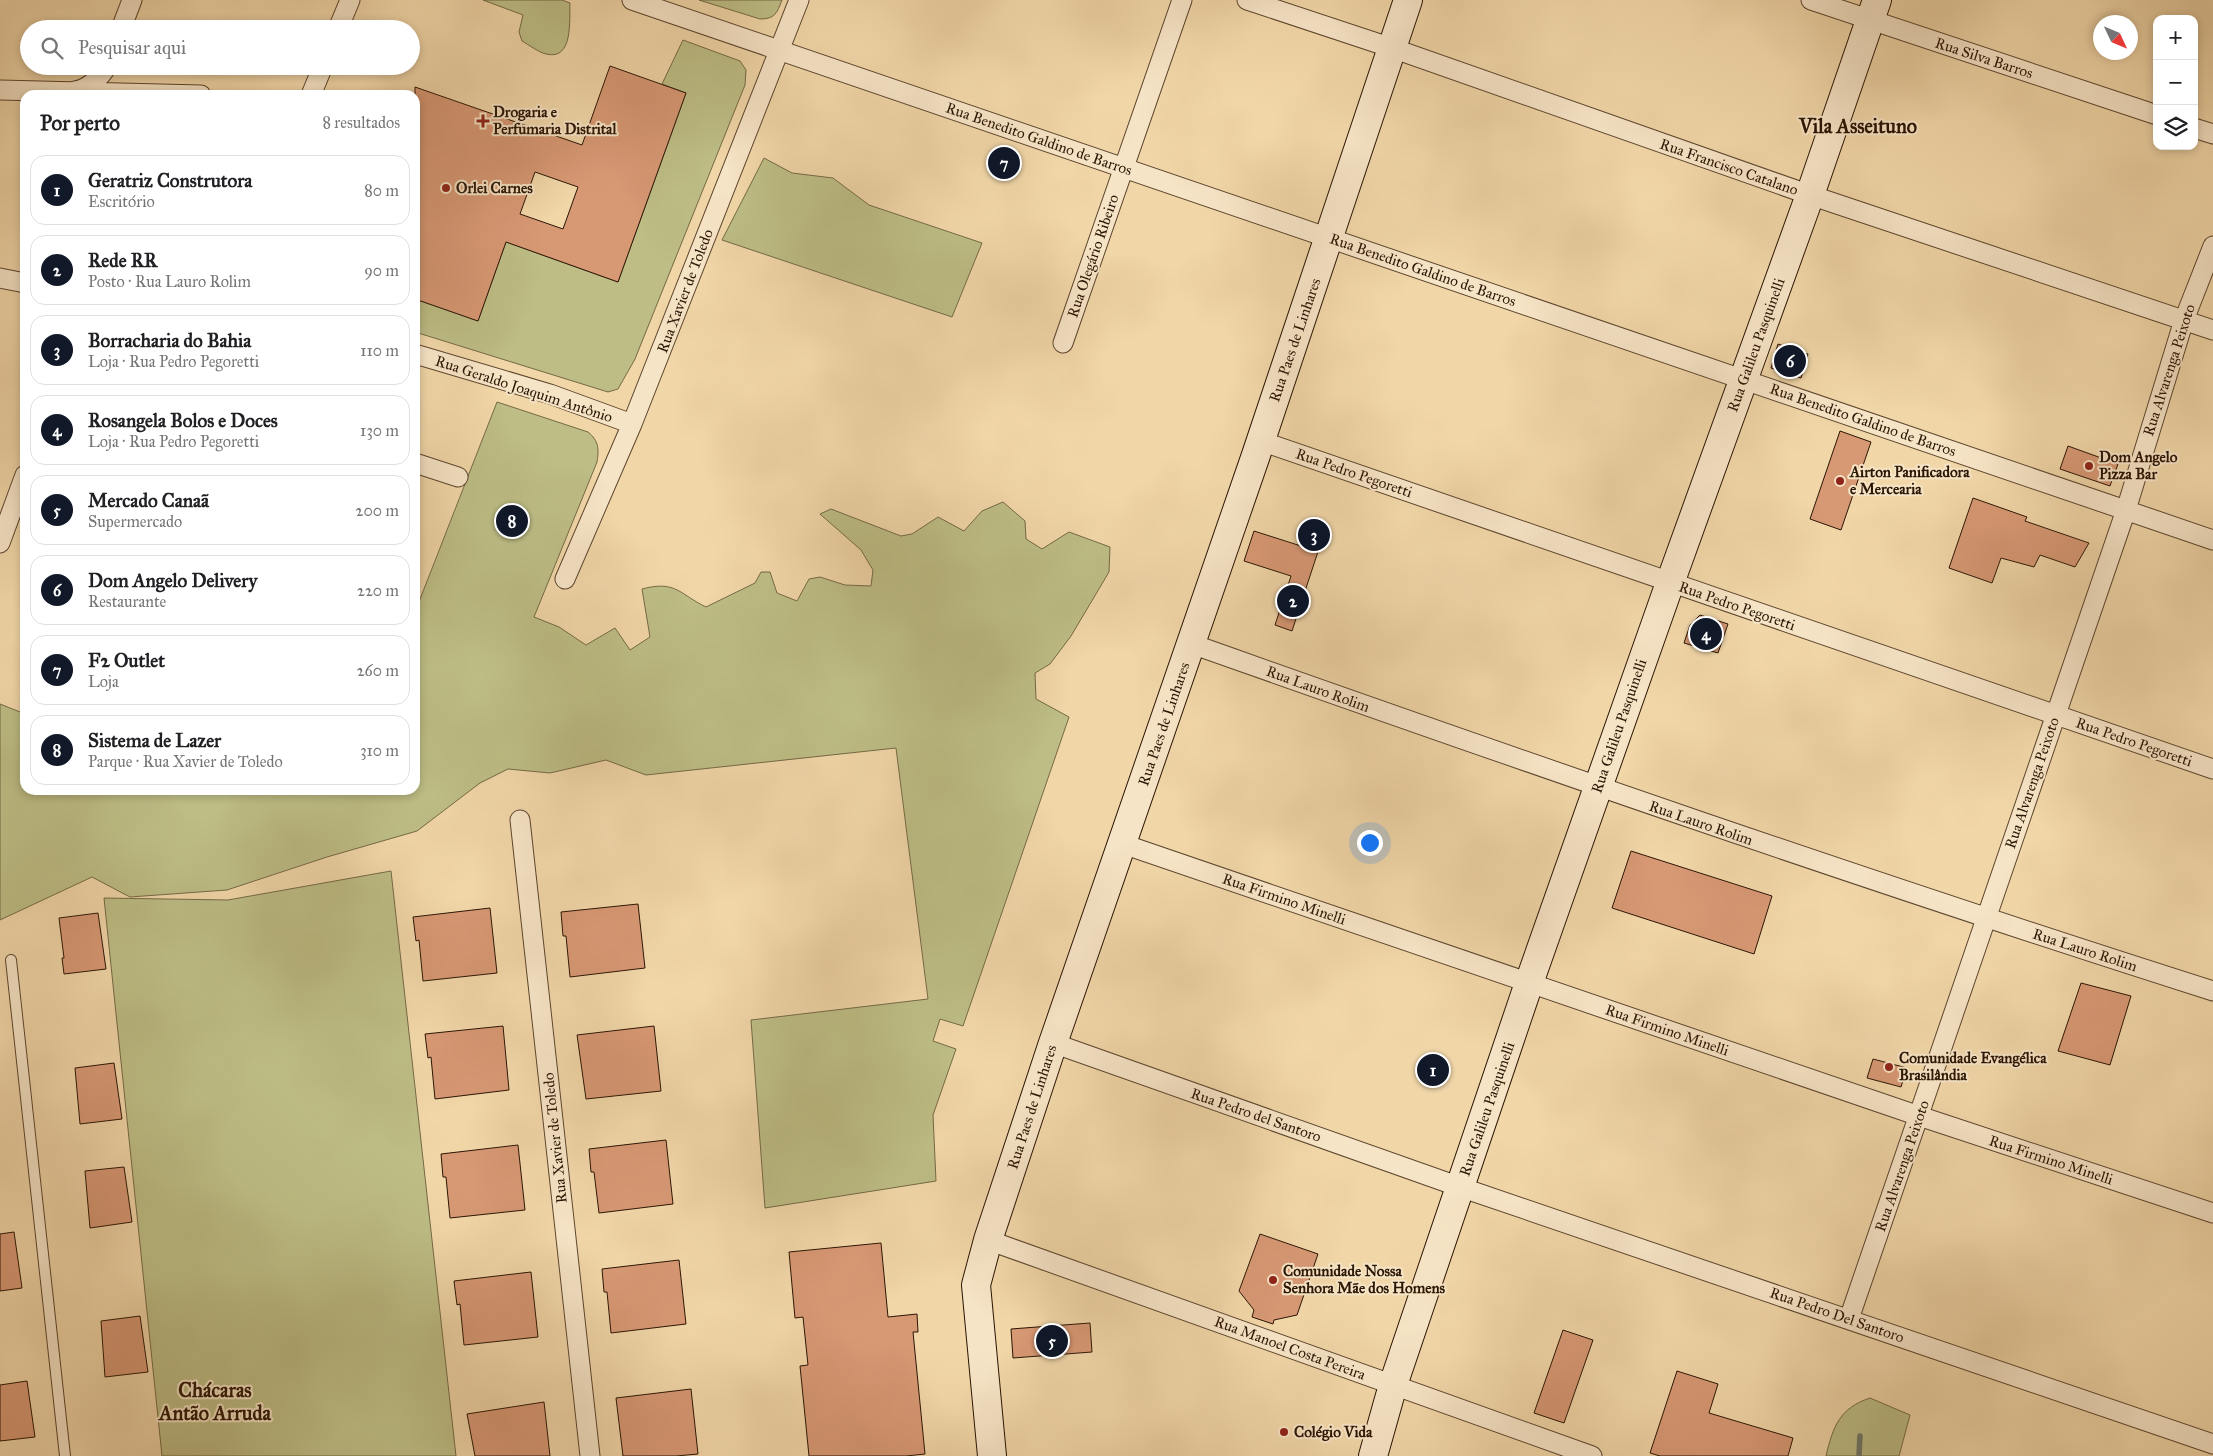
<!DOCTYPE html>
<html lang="pt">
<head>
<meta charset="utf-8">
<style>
	body { margin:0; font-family:"IM FELL Great Primer",serif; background:#f2f2f2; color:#202124 }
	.controls { position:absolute; right:15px; top:15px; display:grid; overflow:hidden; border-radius:10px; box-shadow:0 2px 8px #0003 }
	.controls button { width:45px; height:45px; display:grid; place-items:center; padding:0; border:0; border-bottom:1px solid #e0e0e0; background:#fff; color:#202124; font:25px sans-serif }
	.compass { position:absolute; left:2093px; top:15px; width:45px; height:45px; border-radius:50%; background:#fff; box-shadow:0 2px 8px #0003; rotate:134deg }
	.you { position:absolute; left:1369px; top:842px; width:18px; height:18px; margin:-12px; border:4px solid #fff; border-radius:50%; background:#1a73e8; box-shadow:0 0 0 8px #1a73e833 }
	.badge { display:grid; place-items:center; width:32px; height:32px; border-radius:50%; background:#111827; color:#fff; font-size:16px; font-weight:700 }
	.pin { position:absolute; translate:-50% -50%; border:2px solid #fff; box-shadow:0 1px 5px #0006 }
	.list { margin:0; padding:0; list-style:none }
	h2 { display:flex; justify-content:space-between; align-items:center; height:65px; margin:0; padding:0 20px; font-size:21px }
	h2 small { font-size:16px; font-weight:400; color:#757577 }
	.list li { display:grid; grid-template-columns:32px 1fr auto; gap:15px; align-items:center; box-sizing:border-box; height:70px; margin:0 10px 10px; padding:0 10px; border:1px solid #e0e0e0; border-radius:15px }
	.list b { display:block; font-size:19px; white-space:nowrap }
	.list p { margin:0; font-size:16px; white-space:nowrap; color:#757577 }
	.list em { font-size:16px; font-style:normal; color:#757577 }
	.icon { flex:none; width:28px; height:28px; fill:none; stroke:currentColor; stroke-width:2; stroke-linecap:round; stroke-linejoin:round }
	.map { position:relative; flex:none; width:2213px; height:1456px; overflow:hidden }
	.search { position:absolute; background:#fff; box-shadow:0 2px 8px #0003; left:20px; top:20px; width:400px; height:55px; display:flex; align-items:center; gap:12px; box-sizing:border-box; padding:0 18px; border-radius:28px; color:#757577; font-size:19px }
	.panel { position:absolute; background:#fff; box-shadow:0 2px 8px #0003; left:20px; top:90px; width:400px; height:705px; border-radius:15px }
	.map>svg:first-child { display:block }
</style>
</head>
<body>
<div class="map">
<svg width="2213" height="1456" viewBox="0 0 2213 1456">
	<rect width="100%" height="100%" fill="#f1d6a8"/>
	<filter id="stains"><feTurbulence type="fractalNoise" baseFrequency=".004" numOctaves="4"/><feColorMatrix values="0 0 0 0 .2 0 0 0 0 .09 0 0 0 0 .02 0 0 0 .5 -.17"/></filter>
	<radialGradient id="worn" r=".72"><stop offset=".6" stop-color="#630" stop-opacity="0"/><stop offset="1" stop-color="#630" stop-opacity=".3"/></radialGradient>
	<path fill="#bdbd85" stroke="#746944" d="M483 0H562L570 3C569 19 574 61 546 54 538 52 529 45 522 41L519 32 523 15Z
		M699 0H782C777 13 775 19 760 19Z
		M683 40 740 61 746 70 745 85 635 359 618 389 608 392 415 332V299L478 321 506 242 618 282 686 93 662 84Z
		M764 158 792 173 833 178 869 205 982 243 952 317 722 240Z
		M497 402 588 432C599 441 599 449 597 462L534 617 559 627 586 645 615 628 630 650 650 637 642 589C676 580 679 594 706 607L755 583 761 572H770L777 593 797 601 809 579 820 577 845 585 871 586 873 570 861 550 820 514 831 509 901 536 912 534 938 517 964 531 982 511 1003 502 1025 521 1026 539 1042 549 1069 532 1110 547 1109 572 1071 636 1050 664 1035 673 1036 699 1069 717 963 1026 940 1019 933 1041 956 1049 933 1115 936 1181 765 1208 751 1020 928 999 896 748 646 775 606 760 550 773 508 769 480 783 417 831 327 857 227 890 130 897 92 877 0 920V704L25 714V790H415V612Z
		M391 871 456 1456H162L104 898 228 900Z
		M1870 1398 1910 1415 1899 1456H1826C1833 1426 1840 1408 1870 1398Z"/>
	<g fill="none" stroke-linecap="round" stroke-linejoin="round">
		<path stroke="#6e7769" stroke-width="5.5" d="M1859 1456 1860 1436"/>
	</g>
	<path fill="#d79874" stroke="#2b1504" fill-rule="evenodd" d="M610 66 686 93 618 282 506 242 478 321 415 299V87L582 145ZM535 172 578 187 563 229 520 214Z
		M1778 344 1808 354 1801 378 1771 368Z
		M1840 431 1871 442 1841 530 1810 519Z
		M2068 446 2118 464 2110 486 2060 469Z
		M1973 498 2027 517 2025 521 2089 543 2075 567 2040 555 2034 567 2001 558 1992 583 1949 568Z
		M1309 519 1327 524 1292 631 1275 625 1291 576 1244 561 1254 531 1301 546Z
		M1700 615 1728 624 1718 653 1684 643 1690 625Z
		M1631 851 1772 896 1754 954 1612 908Z
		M638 904 645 968 570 977 566 936H563L561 912Z
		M490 908 497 973 423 981 419 940 416 941 413 917Z
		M98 913 106 969 64 974 62 958H64L59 918Z
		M2081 983 2131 996 2110 1065 2058 1051Z
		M503 1026 509 1090 435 1099 431 1057 428 1058 425 1034Z
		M654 1026 661 1091 586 1099 577 1035Z
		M1873 1059 1907 1068 1901 1087 1867 1078Z
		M114 1063 122 1119 80 1124 75 1068Z
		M666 1140 673 1204 599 1213 594 1172H591L589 1149Z
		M518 1145 525 1210 450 1218 446 1177H443L441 1154Z
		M124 1167 132 1222 90 1228 85 1171Z
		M14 1232 22 1288 0 1291V1234Z
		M1260 1234 1318 1254 1297 1315 1274 1320 1273 1324 1252 1317 1254 1310 1239 1291Z
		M881 1243 888 1317 917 1314 918 1332H913L925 1454 906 1456H809L800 1366 808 1365 803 1317 795 1318 789 1252Z
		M679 1260 686 1324 611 1333 607 1292H604L602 1269Z
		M531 1272 538 1337 464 1345 460 1304 457 1305 454 1281Z
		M140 1316 148 1372 105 1377 101 1321Z
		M1090 1323 1092 1352 1013 1358 1011 1329Z
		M1563 1330 1593 1340 1564 1423 1534 1413Z
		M1677 1371 1718 1384 1709 1413 1793 1438 1788 1456H1660L1650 1453Z
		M27 1381 35 1437 0 1441V1385Z
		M691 1389 698 1454 676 1456H623L616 1398Z
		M544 1402 550 1456H475L467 1414Z"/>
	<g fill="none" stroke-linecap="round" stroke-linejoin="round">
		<g stroke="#5c452d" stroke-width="12">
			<path id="lane" d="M11 960 65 1456"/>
		</g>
		<g stroke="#5c452d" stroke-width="21">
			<path id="street" d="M632 0 2213 540
				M1247 0 1392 48 1810 195 2213 330
				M1811 0 2157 115
				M121 29 132 0
				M338 29 350 0
				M0 90 201 95
				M75 91C88 89 100 78 107 66
				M311 95 323 66
				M2194 128 2213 134
				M0 278 25 283
				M1063 343 1182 0
				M415 354 550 394 632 424
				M1261 441 2213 769
				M415 463 458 477
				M0 543 25 475
				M565 579 632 424 799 0
				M1192 644C1531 764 1870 882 2213 991
				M520 820 590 1456
				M1123 844 1919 1116 2213 1213
				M1053 1043 1460 1187 2213 1444
				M988 1240 1592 1456
				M1849 1319 2126 510 2184 320 2213 246"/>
		</g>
		<g stroke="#2b1504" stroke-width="30">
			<path id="secondary" d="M992 1456 976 1285 988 1240 1053 1043 1256 455 1408 0
				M1373 1456 1393 1385 1529 983 1670 583 1810 195 1877 0"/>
		</g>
		<use href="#lane" stroke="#f6e4c6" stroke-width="10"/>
		<use href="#street" stroke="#f6e4c6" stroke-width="19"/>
		<use href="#secondary" stroke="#f6e4c6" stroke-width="28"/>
	</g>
	<g fill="#8f2418" stroke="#f6e4c6" stroke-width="2">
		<path d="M480.5 113.5h5v5h5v5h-5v5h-5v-5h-5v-5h5z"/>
		<circle cx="446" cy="188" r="5"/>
		<circle cx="2089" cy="466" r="5"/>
		<circle cx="1840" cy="481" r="5"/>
		<circle cx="1889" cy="1067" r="5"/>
		<circle cx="1273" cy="1280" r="5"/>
		<circle cx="1284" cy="1432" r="5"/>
	</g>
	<g text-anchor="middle" stroke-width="4" stroke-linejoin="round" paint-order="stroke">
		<g font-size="15" fill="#2b1504" stroke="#f6e4c6">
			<text transform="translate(1984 58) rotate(18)" y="5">Rua Silva Barros</text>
			<text transform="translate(1039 139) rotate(19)" y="5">Rua Benedito Galdino de Barros</text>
			<text transform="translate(1729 167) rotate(19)" y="5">Rua Francisco Catalano</text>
			<text transform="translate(1093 256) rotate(-71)" y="5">Rua Olegário Ribeiro</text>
			<text transform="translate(1423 270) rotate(19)" y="5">Rua Benedito Galdino de Barros</text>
			<text transform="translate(685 291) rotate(-69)" y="5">Rua Xavier de Toledo</text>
			<text transform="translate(1295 340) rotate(-71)" y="5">Rua Paes de Linhares</text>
			<text transform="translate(1756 345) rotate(-70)" y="5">Rua Galileu Pasquinelli</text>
			<text transform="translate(2169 370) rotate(-72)" y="5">Rua Alvarenga Peixoto</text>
			<text transform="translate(524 389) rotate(18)" y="5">Rua Geraldo Joaquim Antônio</text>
			<text transform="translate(1863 420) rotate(19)" y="5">Rua Benedito Galdino de Barros</text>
			<text transform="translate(1354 473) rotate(19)" y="5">Rua Pedro Pegoretti</text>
			<text transform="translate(1737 606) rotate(19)" y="5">Rua Pedro Pegoretti</text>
			<text transform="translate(1318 689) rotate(20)" y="5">Rua Lauro Rolim</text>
			<text transform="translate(1164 724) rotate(-71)" y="5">Rua Paes de Linhares</text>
			<text transform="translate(1619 726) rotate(-71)" y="5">Rua Galileu Pasquinelli</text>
			<text transform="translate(2134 742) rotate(19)" y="5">Rua Pedro Pegoretti</text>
			<text transform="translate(2032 783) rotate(-71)" y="5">Rua Alvarenga Peixoto</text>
			<text transform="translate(1701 823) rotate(19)" y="5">Rua Lauro Rolim</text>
			<text transform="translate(1284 899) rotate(19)" y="5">Rua Firmino Minelli</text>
			<text transform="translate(2085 950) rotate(18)" y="5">Rua Lauro Rolim</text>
			<text transform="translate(1667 1030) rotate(19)" y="5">Rua Firmino Minelli</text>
			<text transform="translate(1032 1107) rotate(-72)" y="5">Rua Paes de Linhares</text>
			<text transform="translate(1487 1109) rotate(-71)" y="5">Rua Galileu Pasquinelli</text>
			<text transform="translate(1256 1115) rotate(19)" y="5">Rua Pedro del Santoro</text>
			<text transform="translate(555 1138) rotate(-96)" y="5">Rua Xavier de Toledo</text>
			<text transform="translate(2051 1160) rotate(18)" y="5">Rua Firmino Minelli</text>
			<text transform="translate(1902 1166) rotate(-71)" y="5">Rua Alvarenga Peixoto</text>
			<text transform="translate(1837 1315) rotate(19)" y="5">Rua Pedro Del Santoro</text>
			<text transform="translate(1290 1348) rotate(20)" y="5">Rua Manoel Costa Pereira</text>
		</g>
		<g font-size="15" font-weight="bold" fill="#2b1504" stroke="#f6e4c6" text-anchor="start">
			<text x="493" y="117">Drogaria e<tspan x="493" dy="17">Perfumaria Distrital</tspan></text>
			<text x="456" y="193">Orlei Carnes</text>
			<text x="2099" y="462">Dom Angelo<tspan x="2099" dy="17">Pizza Bar</tspan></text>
			<text x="1850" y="477">Airton Panificadora<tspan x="1850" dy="17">e Mercearia</tspan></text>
			<text x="1899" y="1063">Comunidade Evangélica<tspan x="1899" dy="17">Brasilândia</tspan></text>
			<text x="1283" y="1276">Comunidade Nossa<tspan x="1283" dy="17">Senhora Mãe dos Homens</tspan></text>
			<text x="1294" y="1437">Colégio Vida</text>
		</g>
		<g font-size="20" font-weight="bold" fill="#2b1504" stroke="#f6e4c6">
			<text x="1858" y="133">Vila Asseituno</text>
			<text x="215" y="1397">Chácaras<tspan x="215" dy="23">Antão Arruda</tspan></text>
		</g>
	</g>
	<rect width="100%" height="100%" filter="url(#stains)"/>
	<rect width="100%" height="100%" fill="url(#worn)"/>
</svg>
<div class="controls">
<button>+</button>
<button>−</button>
<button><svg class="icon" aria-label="layers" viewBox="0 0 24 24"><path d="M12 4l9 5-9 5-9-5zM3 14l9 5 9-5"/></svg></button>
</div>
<svg class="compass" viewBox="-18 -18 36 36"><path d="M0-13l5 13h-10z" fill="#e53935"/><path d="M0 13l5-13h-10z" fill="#757577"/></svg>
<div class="you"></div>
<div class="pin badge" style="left:1433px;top:1070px">1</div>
<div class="pin badge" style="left:1293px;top:601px">2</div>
<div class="pin badge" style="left:1314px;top:535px">3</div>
<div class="pin badge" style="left:1706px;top:634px">4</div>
<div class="pin badge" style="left:1052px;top:1341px">5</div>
<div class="pin badge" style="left:1790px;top:361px">6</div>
<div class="pin badge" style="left:1004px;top:163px">7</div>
<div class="pin badge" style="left:512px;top:521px">8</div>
<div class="search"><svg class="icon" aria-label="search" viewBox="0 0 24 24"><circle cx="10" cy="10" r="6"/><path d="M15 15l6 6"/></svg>Pesquisar aqui</div>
<section class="panel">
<h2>Por perto<small>8 resultados</small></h2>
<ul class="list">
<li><span class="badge">1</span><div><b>Geratriz Construtora</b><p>Escritório</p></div><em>80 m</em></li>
<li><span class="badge">2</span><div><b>Rede RR</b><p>Posto · Rua Lauro Rolim</p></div><em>90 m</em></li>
<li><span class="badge">3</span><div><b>Borracharia do Bahia</b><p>Loja · Rua Pedro Pegoretti</p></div><em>110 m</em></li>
<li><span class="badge">4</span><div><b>Rosangela Bolos e Doces</b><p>Loja · Rua Pedro Pegoretti</p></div><em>130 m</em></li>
<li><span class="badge">5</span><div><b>Mercado Canaã</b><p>Supermercado</p></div><em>200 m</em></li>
<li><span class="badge">6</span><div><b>Dom Angelo Delivery</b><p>Restaurante</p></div><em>220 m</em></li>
<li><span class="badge">7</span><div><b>F2 Outlet</b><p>Loja</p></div><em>260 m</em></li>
<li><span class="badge">8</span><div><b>Sistema de Lazer</b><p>Parque · Rua Xavier de Toledo</p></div><em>310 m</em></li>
</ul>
</section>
</div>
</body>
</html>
